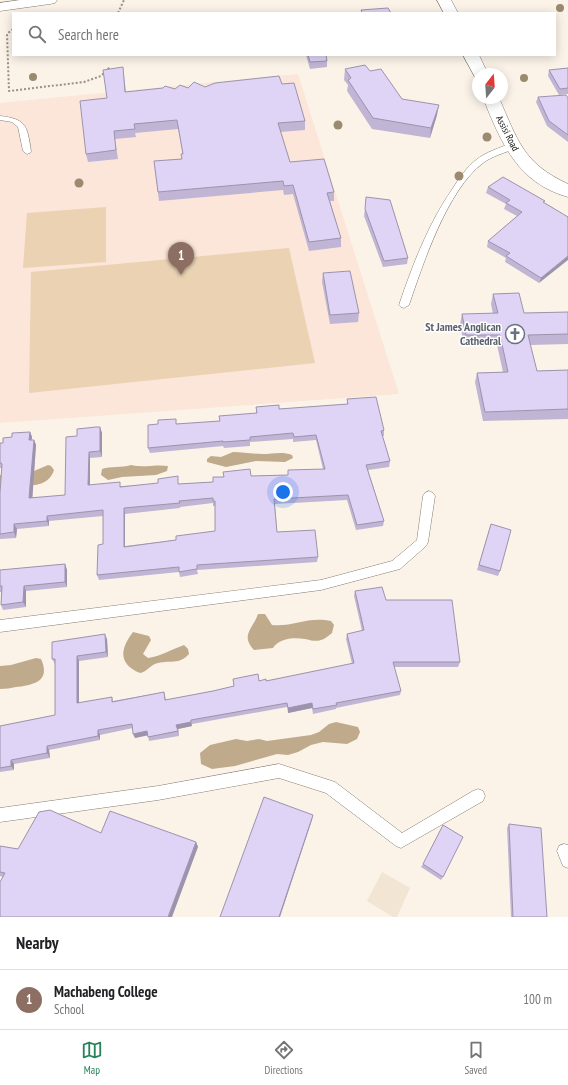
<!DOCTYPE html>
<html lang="en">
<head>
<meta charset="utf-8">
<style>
	body { margin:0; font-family:"PT Sans Narrow",sans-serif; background:#f2f2f2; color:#202124 }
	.compass { position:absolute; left:472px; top:68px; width:36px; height:36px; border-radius:50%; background:#fff; box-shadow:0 2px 10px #0003; rotate:17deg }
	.you { position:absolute; left:283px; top:492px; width:14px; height:14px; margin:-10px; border:3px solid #fff; border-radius:50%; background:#1a73e8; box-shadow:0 0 0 6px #1a73e833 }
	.badge { display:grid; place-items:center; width:26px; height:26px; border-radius:50%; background:#27835a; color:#fff; font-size:13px; font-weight:700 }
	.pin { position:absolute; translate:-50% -33px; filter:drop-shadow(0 1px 2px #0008) }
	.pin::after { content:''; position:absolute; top:21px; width:14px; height:12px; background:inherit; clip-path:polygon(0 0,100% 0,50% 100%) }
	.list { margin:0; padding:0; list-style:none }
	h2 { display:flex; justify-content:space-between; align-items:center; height:52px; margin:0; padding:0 16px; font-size:17px }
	h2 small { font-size:13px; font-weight:400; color:#757577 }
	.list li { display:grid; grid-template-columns:26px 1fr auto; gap:12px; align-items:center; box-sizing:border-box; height:60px; padding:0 16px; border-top:1px solid #e0e0e0 }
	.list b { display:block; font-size:15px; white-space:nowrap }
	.list p { margin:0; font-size:13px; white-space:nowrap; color:#757577 }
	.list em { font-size:13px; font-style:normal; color:#757577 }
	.icon { flex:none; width:22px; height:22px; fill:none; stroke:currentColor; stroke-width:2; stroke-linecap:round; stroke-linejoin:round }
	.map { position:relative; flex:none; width:568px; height:917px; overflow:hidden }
	.search { position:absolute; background:#fff; box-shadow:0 2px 10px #0003; left:12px; right:12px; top:12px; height:44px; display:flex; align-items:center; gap:10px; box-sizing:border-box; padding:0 14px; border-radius:0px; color:#757577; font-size:15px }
	.sheet { height:112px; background:#fff }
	nav { display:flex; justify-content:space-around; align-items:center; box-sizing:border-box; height:56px; border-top:1px solid #e0e0e0; background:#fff; font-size:11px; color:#757577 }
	nav a { display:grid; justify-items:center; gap:2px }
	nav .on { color:#27835a }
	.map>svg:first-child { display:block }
</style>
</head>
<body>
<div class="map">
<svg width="568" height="917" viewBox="0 0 568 917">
	<rect width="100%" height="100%" fill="#fbf3e8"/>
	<path fill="#f2e5d3" d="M382 872 410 888 397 917H393L367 901Z"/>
	<path fill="#fce5d9" d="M298 74 399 394 0 423V103Z"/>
	<path fill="#ead2b3" d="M106 207V262L23 268 27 213Z
		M289 248 315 363 29 393 31 272Z"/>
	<path fill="#c0aa8c" d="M233 452C243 452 253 454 262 454 273 454 282 451 292 455L293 458 285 462 256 461 226 467 207 462V459L211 456 221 457Z
		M48 465 51 466 54 470C46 494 18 481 0 488V475L34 471Z
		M131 465C143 468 156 464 168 466L167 471 156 475 122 477 108 480 101 475 102 469C111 466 121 468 131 465Z
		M258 614H265L272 625C294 627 308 616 331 621L334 625 332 633C328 636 325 639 321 640 315 642 310 640 305 639 294 637 279 638 273 648L254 650C240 635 253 629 258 614Z
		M133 632 149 636 151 640 143 654 148 658C162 656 172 649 184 645L188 649 189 654C177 667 167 658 153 665 148 668 146 672 140 673 118 664 120 649 133 632Z
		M36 658 41 659C51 681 34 685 16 687 11 688 6 689 0 689V666L11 665Z
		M336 722 358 727 360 732 357 739 347 744 323 742 311 745 298 752 288 755 277 754 235 766 212 769 201 764 200 753 210 745 236 739 247 741 259 739 267 741 311 735 319 732 329 724Z"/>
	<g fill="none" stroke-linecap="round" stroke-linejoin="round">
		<g stroke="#837b71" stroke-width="1">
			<path id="service" d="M0 116C27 119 27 126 31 151L30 153 27 154 23 151 18 127 12 122 0 120Z
				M513 143 516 144 517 146 516 148C505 153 492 156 483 163 447 190 423 264 409 305L404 308 401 307 399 305C413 264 428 224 453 188 459 178 467 167 476 160 486 152 501 147 513 143Z
				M429 491 433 493 435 496 428 542 426 546 400 569 396 570 321 590 0 632V620L321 580 392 561 417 540 423 496 425 493Z
				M279 764 335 782 402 833 473 791 478 789 483 791 485 796 483 801 401 848 396 846 326 793 279 778 158 800 0 822V808L158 786Z
				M564 844 568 845V868L563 866 557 851 559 846Z"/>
		</g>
		<g stroke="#837b71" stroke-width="1">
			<path id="minor" d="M20 0H57L55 3 50 4 0 11V3Z
				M437 0H451L458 13H444Z
				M463 55H479L488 74H478V78L475 77Z
				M483 98H499C518 141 523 163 568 184V197C517 183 501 142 483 98Z"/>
		</g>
		<path stroke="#969088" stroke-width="2" stroke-dasharray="2 2" stroke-linecap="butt" d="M118 13 124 0
			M13 29 7 34 9 91 84 82 101 76 110 67"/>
		<use href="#service" fill="#fff" fill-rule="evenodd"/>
		<use href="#minor" fill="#fff" fill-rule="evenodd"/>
	</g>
	<g fill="#9b8970">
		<circle cx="560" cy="8" r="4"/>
		<circle cx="33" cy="77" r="4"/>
		<circle cx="524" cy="78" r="4"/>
		<circle cx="338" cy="125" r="4.5"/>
		<circle cx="487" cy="137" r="4.5"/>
		<circle cx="459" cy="176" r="4.5"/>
		<circle cx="79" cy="183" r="4.5"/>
	</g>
	<path fill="#c0b5d4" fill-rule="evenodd" d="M306 55H326L327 61V67L310 69Z
		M568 68V94L559 95 548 76 549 70Z
		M345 69 370 71 402 99 437 115 430 138 372 129 347 91 348 85 344 80Z
		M124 76 126 92 205 87 282 84 305 121V130L280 132 290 162 334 192V201H330L341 238V247L309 251 293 194 284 195 283 190 159 201 154 161 182 159 183 154 178 129 135 133 136 137 115 139 118 159 88 162 86 154 107 98Z
		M538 97 568 98V142L547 126 536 102Z
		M488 187 545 203 568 217 539 283 505 262 506 258 487 247 488 241 517 216 504 209 506 204 486 193Z
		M365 209 408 258 407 264 383 267 364 216Z
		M323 273 359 313 358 322 330 324 322 282Z
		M493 294 524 313 568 312V344L530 345 537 371 568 370V419L483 421 475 382 477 373 503 372 497 345H464L460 324 462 314H493L491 304Z
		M347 399 384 430V436H382L390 461 389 467 368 470 384 521 383 526 356 530 347 500 275 504 277 532 318 557 317 562 197 570 198 574 180 577 179 572 99 580 97 575 103 544V516L49 521V526L17 529 16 538 0 539V493L2 468H0V443H3L12 437 30 432 32 437 31 440H34L36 445 32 498 65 495 77 436 100 427 102 433V457L90 458V485L121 486 179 484 213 482 251 476 288 475 323 469 316 440 293 442V439L250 442V446L224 448 223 446 150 453 148 448 176 424 220 421 256 413V407L279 409 347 404ZM213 503V506H215V531L176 540 125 546V514L180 508V507Z
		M491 524 500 571 498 576 477 570Z
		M65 564 67 570V587L26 591V607L3 610 1 605V592H0V570Z
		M355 591 386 600 460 662 458 667H394L401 691 400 695 336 708V709L313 714 312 708 288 713 287 707 192 724V726L178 729 179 736 149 741 148 735 135 738 133 728 100 735V740L49 750 50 758 14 764V770L0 772V726L55 715V664L52 659 107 639 108 657 79 661V703L112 697 113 701 164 692 166 700 213 691 234 686 233 679 266 681 352 664 346 639 347 634 362 631 354 596Z
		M509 824 547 917H511L507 828Z
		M101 833 196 842 198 847 3 877 0 876V846L18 849Z
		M423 864 443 877 441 880 421 867Z"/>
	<path fill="#9c94ac" d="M439 105 437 115 430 138 431 128Z
		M568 256V260L539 283 541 278Z
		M100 427 102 433V457L100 451Z
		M30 432 32 437 31 446 29 440Z
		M34 440 36 445 32 504 29 498Z
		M89 452 90 458V491L88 485Z
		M124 508 125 514V552L124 547Z
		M47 516 49 521V526L47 521Z
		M14 524 17 529 16 538 14 532Z
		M65 564 67 570V587L65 582Z
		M24 586 26 591V607L23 602Z
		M105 634 107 639 108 657 106 652Z
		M77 656 79 661V708L77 703Z
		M312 703V708L288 713V708Z
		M191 722 192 726 178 729 179 736 176 725Z
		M98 730 100 735V740L98 736Z
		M147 731 149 735 135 738 133 734Z
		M47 746 49 750 50 758 47 753Z
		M11 760 14 764V770L11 766Z
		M313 815 312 820 280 917H279Z
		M196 842 198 847 172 917H168Z"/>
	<path fill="#dfd3f6" stroke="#9c94ac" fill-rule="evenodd" d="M388 8 391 13H362L361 10Z
		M308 55H326L327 61 310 62Z
		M365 65 370 71 381 69 402 99 439 105 431 128 373 118 348 80 351 78 345 69Z
		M123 67 125 92 163 88 165 86 175 89 180 85 188 88 194 82 205 87 215 83 279 76 282 84 294 83 305 121 278 123 290 162 324 159 334 192 327 193 341 238 309 242 293 185 284 186 283 181 158 192 154 161 182 159 181 154H183L177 120 134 124 135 129 114 131 116 150 86 154 80 101 107 98 103 70Z
		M568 68V88L560 89 549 70Z
		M566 95 568 98V135L549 121 538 97Z
		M503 177 545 201 543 202 568 217V256L541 278 506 256 510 253 488 241 522 212 506 203 510 200 488 187Z
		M366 197 390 200 408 258 384 261 365 209Z
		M350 271 359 313 330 315 323 273Z
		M519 293 524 313 568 312V334L528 335 537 371 568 370V409L485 412 477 373 508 372 500 335H466L462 314 498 313 493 294Z
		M376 397 384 430 381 431 390 461 366 465 384 521 357 525 348 495 274 499 277 532 315 530 318 557 197 565V569L179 572V567L97 575 98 545 103 544V510L47 516V521L14 524V532L0 534V493L2 464 1 463H0V443H3V438L12 437V433L30 432 29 440H34L29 498 65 495 66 437 77 436V429L96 427H100V451L89 452 88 485 120 482V487L158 483V479L178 476V484L213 482V477H224L223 472 250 469 251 476 288 475V470L325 469 316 435 294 437 293 433 250 437V440L223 442V441L148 448V425L158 424V420L176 419V424L220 421 219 416 257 413 256 407 279 405V409L348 404 347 399ZM213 498V501H215V531L176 536V540L124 547V508L180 503 179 501Z
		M491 524 511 530 500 571 479 565Z
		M65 564V582L24 586 23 602 1 605 2 586H0V570Z
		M382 587 386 600H452L460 662H393L401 691 336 703 337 705 313 709 312 703 288 708 287 703 191 720V722L176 725 178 731 148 737 147 731 133 734 132 724 98 730V736L47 746V753L11 760V766L0 768V726L55 715V659H52V642L105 634 106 652 77 656V703L112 697V702L164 692 165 700 213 691 234 686 233 679 258 674 259 681 266 679V681L354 663 347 634 364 630 355 591Z
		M264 797 313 815 279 917H220Z
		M50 810 101 833 110 811 196 842 168 917H0V882L5 873 0 872V846L18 849 39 812Z
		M509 824 541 828 547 917H513Z
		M443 825 463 837 443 877 423 864Z"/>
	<defs>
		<g id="church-ring" transform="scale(1)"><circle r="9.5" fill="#fff" stroke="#6b7280" stroke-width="1.5"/><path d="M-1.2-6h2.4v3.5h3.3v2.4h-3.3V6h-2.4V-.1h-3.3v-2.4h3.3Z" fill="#6b7280"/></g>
	</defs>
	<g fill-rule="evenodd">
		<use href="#church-ring" x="515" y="334"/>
	</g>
	<g text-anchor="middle" stroke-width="3" stroke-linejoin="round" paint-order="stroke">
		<g font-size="10" fill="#15120e" stroke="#fff">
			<text transform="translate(508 133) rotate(63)" y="4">Assisi Road</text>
		</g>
		<g font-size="12" font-weight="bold" fill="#5b616d" stroke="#fff" text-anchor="end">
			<text x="501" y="331">St James Anglican<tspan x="501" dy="14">Cathedral</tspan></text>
		</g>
	</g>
</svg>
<svg class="compass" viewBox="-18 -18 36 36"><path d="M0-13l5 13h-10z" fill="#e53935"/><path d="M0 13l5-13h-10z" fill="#757577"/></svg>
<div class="you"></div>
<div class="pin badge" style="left:181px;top:275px;background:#8d6e63">1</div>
<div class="search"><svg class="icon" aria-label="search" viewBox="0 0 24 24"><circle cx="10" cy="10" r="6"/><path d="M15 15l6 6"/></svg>Search here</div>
</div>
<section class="sheet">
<h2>Nearby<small></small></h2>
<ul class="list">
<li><span class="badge" style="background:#8d6e63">1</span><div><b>Machabeng College</b><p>School</p></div><em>100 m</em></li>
</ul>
</section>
<nav>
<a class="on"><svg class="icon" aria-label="map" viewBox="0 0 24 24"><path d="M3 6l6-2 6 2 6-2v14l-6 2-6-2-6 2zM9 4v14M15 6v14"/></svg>Map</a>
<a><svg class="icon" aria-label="directions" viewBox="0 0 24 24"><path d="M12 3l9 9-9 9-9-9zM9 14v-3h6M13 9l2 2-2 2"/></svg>Directions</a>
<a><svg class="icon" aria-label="saved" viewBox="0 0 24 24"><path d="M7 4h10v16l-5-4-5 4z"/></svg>Saved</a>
</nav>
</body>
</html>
